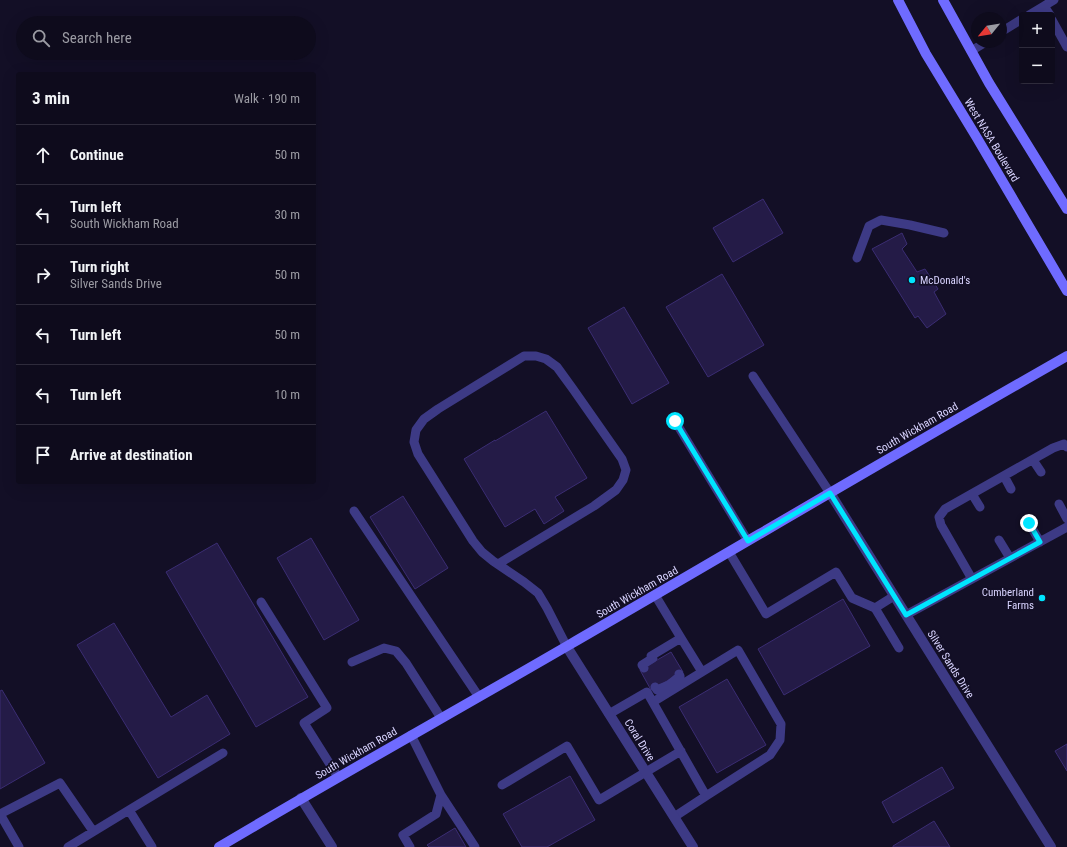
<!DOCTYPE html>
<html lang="en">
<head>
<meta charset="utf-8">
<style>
	body { margin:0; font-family:"Roboto Condensed",sans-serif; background:#171425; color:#f1f3f6 }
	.controls { position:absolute; right:12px; top:12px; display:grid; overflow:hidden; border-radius:4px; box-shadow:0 4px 16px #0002 }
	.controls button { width:36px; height:36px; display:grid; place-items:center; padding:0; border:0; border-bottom:1px solid #2e2b3b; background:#0e0b1c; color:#f1f3f6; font:20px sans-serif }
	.compass { position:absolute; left:971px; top:12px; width:36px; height:36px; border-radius:50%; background:#0e0b1c; box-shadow:0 4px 16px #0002; rotate:240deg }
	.stop { position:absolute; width:12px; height:12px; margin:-9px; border:3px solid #00e5ff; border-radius:50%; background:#fff }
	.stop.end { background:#00e5ff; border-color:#fff; box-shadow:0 1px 4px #0008 }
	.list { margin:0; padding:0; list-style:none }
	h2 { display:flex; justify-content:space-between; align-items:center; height:52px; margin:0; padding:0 16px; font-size:17px }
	h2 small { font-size:13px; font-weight:400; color:#9b9ba3 }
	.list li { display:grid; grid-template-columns:26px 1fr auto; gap:12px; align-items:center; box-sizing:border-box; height:60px; padding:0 16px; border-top:1px solid #2e2b3b }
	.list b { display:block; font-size:15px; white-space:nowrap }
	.list p { margin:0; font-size:13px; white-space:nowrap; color:#9b9ba3 }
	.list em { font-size:13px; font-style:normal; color:#9b9ba3 }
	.icon { flex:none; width:22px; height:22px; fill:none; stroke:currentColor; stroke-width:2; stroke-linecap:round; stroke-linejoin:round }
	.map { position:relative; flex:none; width:1067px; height:847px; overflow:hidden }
	.search { position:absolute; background:#0e0b1c; box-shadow:0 4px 16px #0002; left:16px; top:16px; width:300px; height:44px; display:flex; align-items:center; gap:10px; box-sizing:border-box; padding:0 14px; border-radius:22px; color:#9b9ba3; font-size:15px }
	.panel { position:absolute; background:#0e0b1c; box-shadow:0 4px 16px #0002; left:16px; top:72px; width:300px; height:412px; border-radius:4px }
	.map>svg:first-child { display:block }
</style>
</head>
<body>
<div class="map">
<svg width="1067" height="847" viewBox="0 0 1067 847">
	<rect width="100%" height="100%" fill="#130f26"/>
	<path fill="#241b47" stroke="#3b2d73" d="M763 199 783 233 733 262 713 228Z
		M902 233 907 244 902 249 917 272 925 269 938 289 934 292 946 314 927 328 918 316 915 318 872 249Z
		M722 274 764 345 708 377 666 307Z
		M624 307 669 383 632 404 588 328Z
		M546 411 587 478 555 497 564 511 544 524 535 509 505 527 464 459 495 440V441Z
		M403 496 448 568 415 589 370 517Z
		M311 538 359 620 324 640 277 558Z
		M217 543 308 697 256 727 166 572Z
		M843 599 870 646 784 695 758 649Z
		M114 623 171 717 207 695 230 734 158 778 77 645Z
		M671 652 683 672 651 690 640 670Z
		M727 679 766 745 717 773 679 707Z
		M2 690 45 763 0 789V691Z
		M1067 744V771L1055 751Z
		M942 767 954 788 893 823 882 802Z
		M570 776 595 820 547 847H522L503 814Z
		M934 821 950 847H893V846Z
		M455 828 466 847H429L427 845Z"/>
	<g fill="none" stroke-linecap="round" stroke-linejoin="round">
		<path stroke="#3d3a85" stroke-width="9" d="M1044 6 1054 0
			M1029 15 1044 6 1050 15
			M1052 20 1067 47
			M1001 32 1022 19
			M971 51 986 42
			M857 258 869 226 881 220 910 225 944 233
			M753 376 830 493
			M675 421 748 541
			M1033 460 1041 472
			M1004 476 1011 489
			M972 494 980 507
			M1059 504 1067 519
			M354 511 479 697
			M1029 523 1040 542
			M999 540 1010 558
			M729 552 766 614 836 572 852 598 875 608 899 648
			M498 564 594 506 616 490 623 480 626 470 622 459 573 389 557 367 546 359 536 356H524L438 409 424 419 416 430 414 442 418 454 473 541 482 552 493 561 524 582 538 593 547 608 567 647
			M972 579 941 525 939 517 945 509 1053 448 1064 444 1067 447
			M655 595 681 638
			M261 602 327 708 304 723 338 777
			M875 608 894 596
			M906 615 1067 527
			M352 662 384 648 396 651 406 663 441 718
			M644 668 642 665 653 658 651 656 681 638 702 672 653 702
			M702 672 738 650 781 724 780 740 770 755 706 796
			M655 687 657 690 669 685 680 676 679 674
			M609 714 647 692 706 796 674 817
			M502 785 567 746 599 800 681 751
			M441 795 475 847
			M129 810 223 753
			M19 847 0 814 60 783 93 831
			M68 847 129 810 152 847
			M410 847 403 835 436 814 441 795 411 735"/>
		<path stroke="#3d3a85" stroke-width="10" d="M830 493 1051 847
			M567 647 693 847
			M301 798 332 847"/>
		<path stroke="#6f6bff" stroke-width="10" d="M898 0 926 54 977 138 1067 291
			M943 0 989 83 1067 209
			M219 847C335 778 452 713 569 645 735 549 900 451 1067 356"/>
	</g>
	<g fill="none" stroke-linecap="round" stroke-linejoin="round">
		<path stroke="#00e5ff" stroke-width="5" d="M675 421 748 541 830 493 906 615 1040 542 1029 523"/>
	</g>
	<g fill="#00e5ff" stroke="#130f26" stroke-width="1.5">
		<circle cx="912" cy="280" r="4"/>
		<circle cx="1042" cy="598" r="4"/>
	</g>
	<g text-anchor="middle" stroke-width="3.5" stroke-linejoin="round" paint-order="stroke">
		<g font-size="11" fill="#d9d4ff" stroke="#130f26">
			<text transform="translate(992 140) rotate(59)" y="4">West NASA Boulevard</text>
			<text transform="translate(917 428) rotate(-30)" y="4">South Wickham Road</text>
			<text transform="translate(637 592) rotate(-30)" y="4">South Wickham Road</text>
			<text transform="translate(951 664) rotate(58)" y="4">Silver Sands Drive</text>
			<text transform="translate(640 740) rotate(58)" y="4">Coral Drive</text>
			<text transform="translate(356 753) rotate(-30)" y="4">South Wickham Road</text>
		</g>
		<g font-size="11" fill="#d9d4ff" stroke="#130f26" text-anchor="start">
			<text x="920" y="284">McDonald's</text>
			<text x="1034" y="596" text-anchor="end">Cumberland<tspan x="1034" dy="13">Farms</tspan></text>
		</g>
	</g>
</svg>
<div class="controls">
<button>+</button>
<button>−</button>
</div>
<svg class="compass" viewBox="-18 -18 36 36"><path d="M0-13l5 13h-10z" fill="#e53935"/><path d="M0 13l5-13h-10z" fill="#9b9ba3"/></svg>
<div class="stop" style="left:675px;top:421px"></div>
<div class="stop end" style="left:1029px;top:523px"></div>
<div class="search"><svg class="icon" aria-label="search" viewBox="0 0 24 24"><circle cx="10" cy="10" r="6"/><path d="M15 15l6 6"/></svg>Search here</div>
<section class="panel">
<h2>3 min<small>Walk · 190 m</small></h2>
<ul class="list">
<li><svg class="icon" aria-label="ahead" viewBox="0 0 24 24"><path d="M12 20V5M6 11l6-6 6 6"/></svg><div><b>Continue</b></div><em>50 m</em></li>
<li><svg class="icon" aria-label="left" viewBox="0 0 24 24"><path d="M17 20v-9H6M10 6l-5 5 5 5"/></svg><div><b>Turn left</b><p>South Wickham Road</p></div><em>30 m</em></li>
<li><svg class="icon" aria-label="right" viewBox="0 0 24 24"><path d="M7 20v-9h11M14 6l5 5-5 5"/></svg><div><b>Turn right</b><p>Silver Sands Drive</p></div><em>50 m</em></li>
<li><svg class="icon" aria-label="left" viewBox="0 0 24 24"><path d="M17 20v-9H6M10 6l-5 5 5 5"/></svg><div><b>Turn left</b></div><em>50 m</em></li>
<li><svg class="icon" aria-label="left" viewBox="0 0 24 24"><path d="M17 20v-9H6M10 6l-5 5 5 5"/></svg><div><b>Turn left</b></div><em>10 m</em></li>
<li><svg class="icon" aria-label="arrive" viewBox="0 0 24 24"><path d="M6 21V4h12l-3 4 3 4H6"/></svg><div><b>Arrive at destination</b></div></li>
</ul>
</section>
</div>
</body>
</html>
